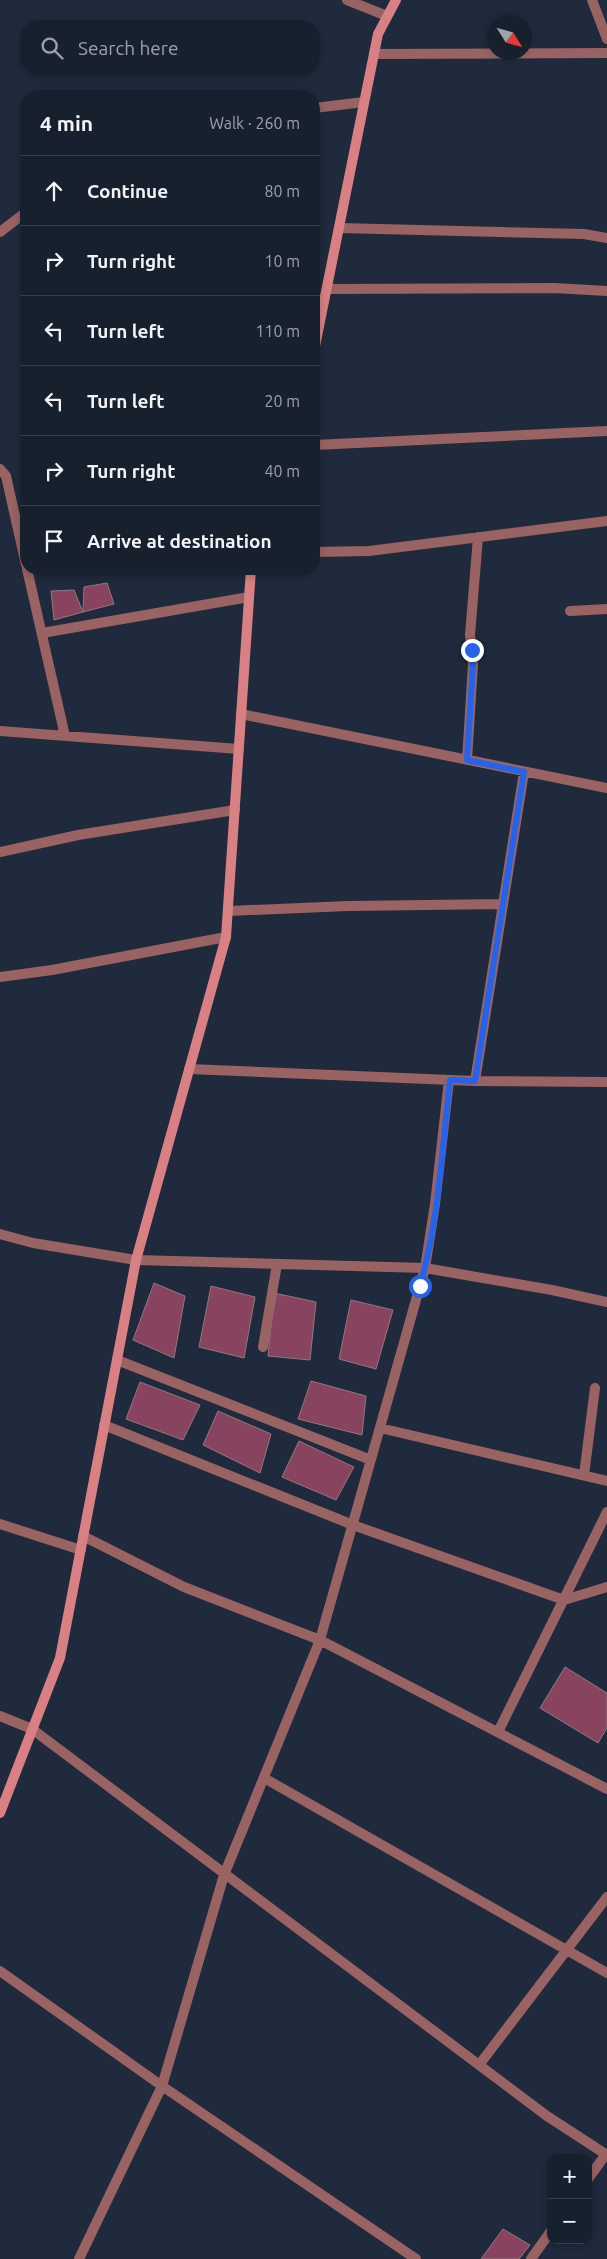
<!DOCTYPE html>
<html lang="en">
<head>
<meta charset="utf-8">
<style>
	body { margin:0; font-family:Ubuntu,sans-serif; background:#202835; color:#f1f3f6 }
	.controls { position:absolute; right:15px; bottom:15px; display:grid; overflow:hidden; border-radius:10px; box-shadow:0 2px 8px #0003 }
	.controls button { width:45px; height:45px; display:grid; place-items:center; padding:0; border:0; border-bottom:1px solid #363e49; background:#17202d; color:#f1f3f6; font:25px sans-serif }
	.compass { position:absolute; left:487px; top:15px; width:45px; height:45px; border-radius:50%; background:#17202d; box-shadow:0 2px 8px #0003; rotate:127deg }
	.stop { position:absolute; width:15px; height:15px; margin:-11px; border:4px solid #2563eb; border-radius:50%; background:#fff }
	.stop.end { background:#2563eb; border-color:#fff; box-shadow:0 1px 5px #0008 }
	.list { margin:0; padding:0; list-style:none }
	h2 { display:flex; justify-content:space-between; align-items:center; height:65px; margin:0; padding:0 20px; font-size:21px }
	h2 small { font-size:16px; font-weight:400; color:#9ea3aa }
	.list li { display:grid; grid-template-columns:32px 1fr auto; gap:15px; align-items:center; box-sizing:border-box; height:70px; padding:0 20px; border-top:1px solid #363e49 }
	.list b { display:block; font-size:19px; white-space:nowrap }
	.list em { font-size:16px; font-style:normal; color:#9ea3aa }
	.icon { flex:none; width:28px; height:28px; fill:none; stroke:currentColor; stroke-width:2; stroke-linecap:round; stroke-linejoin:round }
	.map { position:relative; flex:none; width:607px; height:2259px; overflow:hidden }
	.search { position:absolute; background:#17202d; box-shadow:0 2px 8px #0003; left:20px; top:20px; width:300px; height:55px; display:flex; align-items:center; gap:12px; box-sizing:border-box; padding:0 18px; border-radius:20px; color:#9ea3aa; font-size:19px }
	.panel { position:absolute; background:#17202d; box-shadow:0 2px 8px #0003; left:20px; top:90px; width:300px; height:485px; border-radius:20px }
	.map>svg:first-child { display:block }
</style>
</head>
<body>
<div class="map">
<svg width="607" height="2259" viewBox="0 0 607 2259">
	<rect width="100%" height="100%" fill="#1f2a3c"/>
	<path fill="#88435e" stroke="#927780" d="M107 583 114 604 83 612 84 587Z
		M74 590 83 612 54 620 51 591Z
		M154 1283 185 1296 174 1358 133 1340Z
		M211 1286 255 1297 244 1358 199 1347Z
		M274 1293 316 1302 310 1360 268 1356Z
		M351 1300 393 1310 376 1369 339 1359Z
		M311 1381 366 1396 362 1435 298 1419Z
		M140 1382 200 1405 183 1440 126 1419Z
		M218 1411 271 1434 260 1473 203 1445Z
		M299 1441 354 1467 336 1500 282 1477Z
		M565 1667 607 1693V1728L598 1743 540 1708Z
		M503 2229 530 2245 519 2259H481Z"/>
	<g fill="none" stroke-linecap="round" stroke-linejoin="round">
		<path stroke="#996263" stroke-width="10" d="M347 0 387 16
			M592 0 607 39
			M374 54 607 53
			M314 108 364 102
			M339 228 584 234 607 238
			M0 232 26 212
			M327 289 554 288 607 291
			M314 445 607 431
			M0 469 6 476 26 565
			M314 552 369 551 607 521
			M27 569 65 736
			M570 611 607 609
			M42 633 249 597
			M241 714 607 788
			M0 731 239 749
			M467 760 473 664 470 635 478 537
			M0 852 78 835 235 810
			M228 911 348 906 503 904
			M0 977 52 970 226 937
			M189 1069 475 1081 607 1082
			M475 1081 524 772
			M0 1234 33 1243 136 1260 425 1268 552 1290 607 1302
			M263 1347 277 1264
			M117 1360 371 1460
			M104 1425 353 1525 564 1600 607 1587
			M380 1428 607 1481
			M584 1475 595 1388
			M0 1524 81 1550
			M83 1536 184 1587 320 1640 607 1789
			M0 1716 32 1729 547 2116 607 2155
			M498 1732 607 1512
			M264 1778 607 1973
			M0 1971 162 2086 416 2259
			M479 2065 607 1897
			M588 2179 606 2154
			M79 2259 162 2086 224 1875 320 1640 425 1268 435 1204 449 1080
			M531 2259 551 2231"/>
		<path stroke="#d88083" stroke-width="10" d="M314 351 378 34 396 0
			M0 1813 60 1658 136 1260 226 937 251 569"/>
	</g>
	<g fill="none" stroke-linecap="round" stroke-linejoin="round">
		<path stroke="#2563eb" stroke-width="6" d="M420 1286C439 1219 442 1148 450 1080L475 1081 524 772 467 760 473 664 472 650"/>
	</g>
</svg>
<div class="controls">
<button>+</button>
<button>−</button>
</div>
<svg class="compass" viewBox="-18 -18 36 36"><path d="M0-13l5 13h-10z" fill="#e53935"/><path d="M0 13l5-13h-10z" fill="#9ea3aa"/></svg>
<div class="stop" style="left:420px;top:1286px"></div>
<div class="stop end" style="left:472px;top:650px"></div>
<div class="search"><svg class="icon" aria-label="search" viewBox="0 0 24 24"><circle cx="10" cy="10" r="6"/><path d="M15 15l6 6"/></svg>Search here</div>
<section class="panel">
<h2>4 min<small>Walk · 260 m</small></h2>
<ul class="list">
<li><svg class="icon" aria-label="ahead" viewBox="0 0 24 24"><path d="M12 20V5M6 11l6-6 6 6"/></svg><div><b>Continue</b></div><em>80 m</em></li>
<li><svg class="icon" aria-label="right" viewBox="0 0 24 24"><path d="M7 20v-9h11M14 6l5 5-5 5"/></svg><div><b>Turn right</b></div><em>10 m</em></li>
<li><svg class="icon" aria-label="left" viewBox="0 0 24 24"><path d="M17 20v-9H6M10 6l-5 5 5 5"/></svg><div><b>Turn left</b></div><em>110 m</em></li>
<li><svg class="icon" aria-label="left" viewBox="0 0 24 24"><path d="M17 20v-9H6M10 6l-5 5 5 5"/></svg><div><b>Turn left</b></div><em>20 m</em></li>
<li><svg class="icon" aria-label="right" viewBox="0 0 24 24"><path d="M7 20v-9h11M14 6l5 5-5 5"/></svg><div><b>Turn right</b></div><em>40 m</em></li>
<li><svg class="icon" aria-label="arrive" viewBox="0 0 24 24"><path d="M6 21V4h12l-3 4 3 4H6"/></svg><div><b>Arrive at destination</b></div></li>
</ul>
</section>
</div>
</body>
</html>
